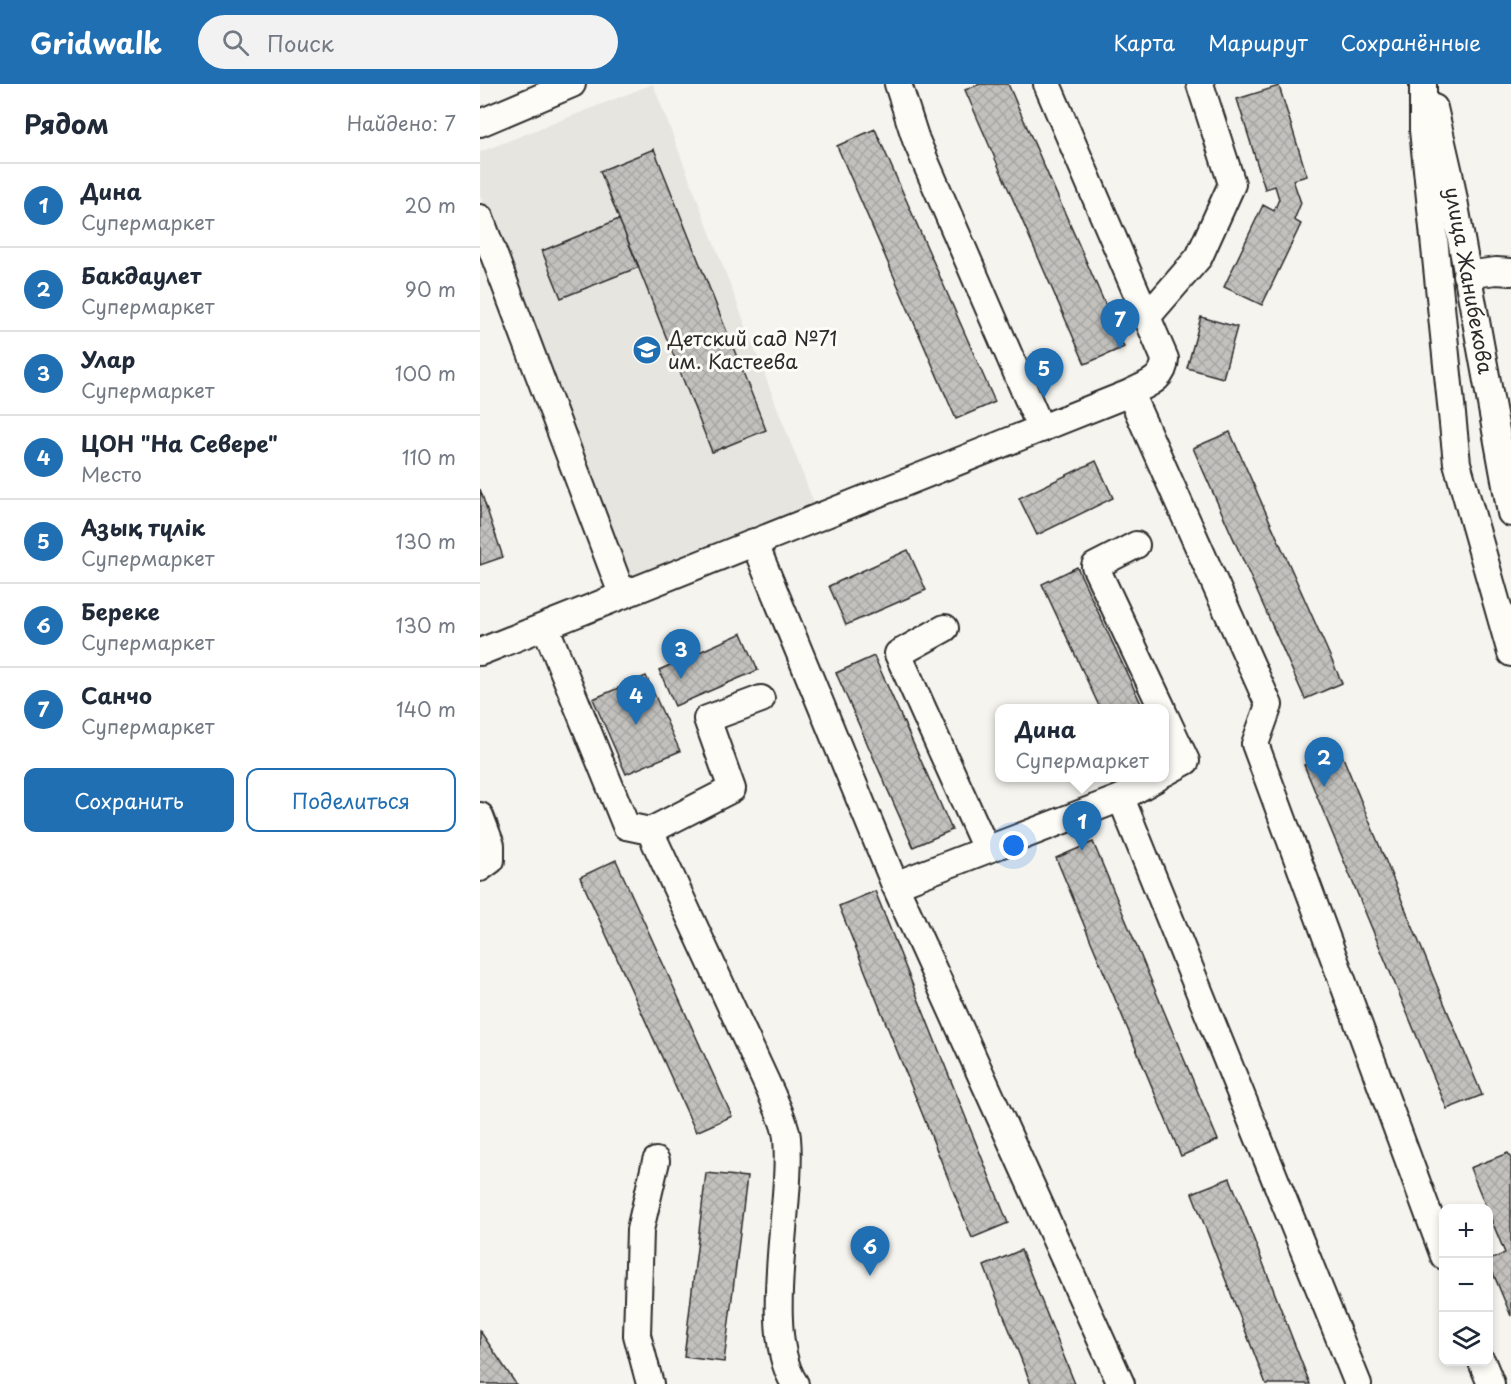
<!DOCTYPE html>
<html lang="ru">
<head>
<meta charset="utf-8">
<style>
	body { margin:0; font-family:"Playpen Sans",sans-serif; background:#f2f2f3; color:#1f2937 }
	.controls { position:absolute; right:18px; bottom:18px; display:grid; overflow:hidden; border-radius:12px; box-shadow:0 3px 9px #0003 }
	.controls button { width:54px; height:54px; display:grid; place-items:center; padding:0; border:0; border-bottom:2px solid #e0e1e3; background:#fff; color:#1f2937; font:30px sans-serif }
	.you { position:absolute; left:534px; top:762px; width:21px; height:21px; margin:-15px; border:4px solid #fff; border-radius:50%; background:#1a73e8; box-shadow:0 0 0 9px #1a73e833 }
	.badge { display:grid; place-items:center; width:39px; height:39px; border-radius:50%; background:#1f6fb2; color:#fff; font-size:20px; font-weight:700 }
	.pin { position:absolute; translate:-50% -50px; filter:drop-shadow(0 2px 3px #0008) }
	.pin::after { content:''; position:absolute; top:32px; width:21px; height:18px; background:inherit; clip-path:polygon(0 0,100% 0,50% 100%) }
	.popup { position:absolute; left:515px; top:620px; width:174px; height:78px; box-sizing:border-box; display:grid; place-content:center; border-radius:12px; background:#fff; filter:drop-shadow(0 2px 4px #0005); font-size:20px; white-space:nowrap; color:#747a83 }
	.popup b { font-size:22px; color:#1f2937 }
	.popup::after { content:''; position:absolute; left:50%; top:100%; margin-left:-12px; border:12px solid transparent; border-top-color:#fff }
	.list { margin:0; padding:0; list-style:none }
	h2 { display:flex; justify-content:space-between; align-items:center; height:78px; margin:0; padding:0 24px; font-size:26px }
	h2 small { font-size:20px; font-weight:400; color:#747a83 }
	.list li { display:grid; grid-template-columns:39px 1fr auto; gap:18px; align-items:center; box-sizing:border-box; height:84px; padding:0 24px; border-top:2px solid #e0e1e3 }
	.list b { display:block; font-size:22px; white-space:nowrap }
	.list p { margin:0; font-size:20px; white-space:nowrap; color:#747a83 }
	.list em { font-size:20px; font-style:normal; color:#747a83 }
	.actions { display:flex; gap:12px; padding:18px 24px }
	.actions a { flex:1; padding:14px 0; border:2px solid #1f6fb2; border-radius:12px; text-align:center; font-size:21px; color:#1f6fb2 }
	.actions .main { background:#1f6fb2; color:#fff }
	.icon { flex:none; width:33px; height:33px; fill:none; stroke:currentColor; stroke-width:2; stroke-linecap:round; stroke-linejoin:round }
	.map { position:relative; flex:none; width:1031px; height:1300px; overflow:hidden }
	header { display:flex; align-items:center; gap:36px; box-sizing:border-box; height:84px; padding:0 30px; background:#1f6fb2; color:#fff }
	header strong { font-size:28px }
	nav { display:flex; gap:33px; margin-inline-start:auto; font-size:21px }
	.search { width:420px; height:54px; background:#f2f2f3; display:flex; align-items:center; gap:15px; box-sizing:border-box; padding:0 21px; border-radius:33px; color:#747a83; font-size:22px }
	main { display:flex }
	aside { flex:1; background:#fff }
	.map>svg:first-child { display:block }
</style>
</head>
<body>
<header>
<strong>Gridwalk</strong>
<div class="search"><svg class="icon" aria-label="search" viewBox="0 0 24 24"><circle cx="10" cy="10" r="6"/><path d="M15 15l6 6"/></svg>Поиск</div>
<nav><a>Карта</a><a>Маршрут</a><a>Сохранённые</a></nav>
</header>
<main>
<aside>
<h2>Рядом<small>Найдено: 7</small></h2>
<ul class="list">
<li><span class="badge">1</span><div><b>Дина</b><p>Супермаркет</p></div><em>20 m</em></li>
<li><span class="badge">2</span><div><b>Бакдаулет</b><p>Супермаркет</p></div><em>90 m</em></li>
<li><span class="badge">3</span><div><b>Улар</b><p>Супермаркет</p></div><em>100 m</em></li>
<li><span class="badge">4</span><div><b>ЦОН &quot;На Севере&quot;</b><p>Место</p></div><em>110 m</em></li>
<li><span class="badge">5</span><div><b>Азық түлік</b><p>Супермаркет</p></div><em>130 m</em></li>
<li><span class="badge">6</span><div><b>Береке</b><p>Супермаркет</p></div><em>130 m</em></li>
<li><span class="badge">7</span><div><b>Санчо</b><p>Супермаркет</p></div><em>140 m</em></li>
</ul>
<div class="actions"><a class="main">Сохранить</a><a>Поделиться</a></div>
</aside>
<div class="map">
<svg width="1031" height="1300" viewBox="0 0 1031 1300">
	<defs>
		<pattern id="building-cross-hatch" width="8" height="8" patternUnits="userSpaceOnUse" patternTransform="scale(1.5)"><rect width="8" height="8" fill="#c2c1be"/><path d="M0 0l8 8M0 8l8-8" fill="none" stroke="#a7a6a3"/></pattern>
	</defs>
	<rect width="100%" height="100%" fill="#f5f4ef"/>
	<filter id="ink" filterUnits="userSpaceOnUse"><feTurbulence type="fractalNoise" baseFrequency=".0167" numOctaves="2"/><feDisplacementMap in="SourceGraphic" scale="12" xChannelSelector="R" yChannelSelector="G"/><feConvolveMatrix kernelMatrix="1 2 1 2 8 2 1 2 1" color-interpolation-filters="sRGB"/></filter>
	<g filter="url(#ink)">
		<path fill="#e6e5e0" d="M173 0 335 422 151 507 0 111V68Z"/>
		<path fill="url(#building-cross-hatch)" stroke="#2b2b2b" stroke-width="1.5" d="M500 0H528L644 263 605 280 485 6Z
			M799 2 827 92 813 96 821 119 814 136 821 140 782 221 744 203 783 121 794 127 799 115 795 102 785 105 757 15Z
			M395 45 515 318 476 335 357 62Z
			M174 65 286 346 232 368 120 87Z
			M139 135 159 183 81 214 62 167Z
			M721 233 757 243 743 294 707 284Z
			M750 348 862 599 825 615 713 364Z
			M616 377 633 414 557 451 539 414Z
			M0 405 23 473 0 481Z
			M428 466 446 506 366 541 349 502Z
			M597 483 663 624H620L562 500Z
			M262 549 278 586 195 622 179 586Z
			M394 572 472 746 433 763 356 589Z
			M166 592 200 667 146 690 113 615Z
			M860 666 1002 1011 967 1025 824 681Z
			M613 758 738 1056 701 1072 576 774Z
			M136 776 252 1032 216 1048 100 793Z
			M395 807 528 1139 492 1154 359 822Z
			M1028 1069 1031 1075V1232L1008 1177 1025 1169 990 1084Z
			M226 1089 267 1093 244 1278 204 1273Z
			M750 1094 830 1300H786L712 1109Z
			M541 1166 595 1300H551L504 1182Z
			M0 1247 36 1300H0Z"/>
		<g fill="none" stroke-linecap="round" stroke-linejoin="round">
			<g stroke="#2b2b2b" stroke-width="30">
				<g id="minor">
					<path d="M418 0 436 56 561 345"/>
					<path d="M943 0V46L977 379 1031 569"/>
					<path id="s1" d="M954 24 969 89 1031 429"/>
					<path d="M0 39 92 0"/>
					<path d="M0 134 142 510"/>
					<path d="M986 191 1016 187 1031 188"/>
					<path d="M667 233 719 173 752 100 720 0"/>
					<path d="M650 309 789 621 775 660 964 1172"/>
					<path d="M274 458 415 801 641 1300"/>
					<path d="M656 461 615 482 682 624"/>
					<path d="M66 544 146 742 170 747 292 1011C297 1024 306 1040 307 1054 313 1119 280 1248 315 1300"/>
					<path d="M465 544 418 570 506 765"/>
					<path d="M0 568 650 309C667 300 684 296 685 275L567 0"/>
					<path d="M684 630 706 677 684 689"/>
					<path d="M641 714 878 1300"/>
					<path d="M0 732 11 761V776L0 784"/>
					<path d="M170 747 252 705 227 635 281 615"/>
					<path d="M415 801 641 714 677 694"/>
					<path d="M1002 1278 1011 1300"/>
					<path d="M170 1300 157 1251 160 1146 176 1077"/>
				</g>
			</g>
			<use href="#minor" stroke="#fdfcf7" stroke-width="26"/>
		</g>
	</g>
	<defs>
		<g id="school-disc" transform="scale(1.5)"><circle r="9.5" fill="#1f6fb2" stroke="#fdfcf7"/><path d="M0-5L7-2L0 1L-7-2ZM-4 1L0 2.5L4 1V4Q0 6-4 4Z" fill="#fff"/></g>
	</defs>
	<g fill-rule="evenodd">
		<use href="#school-disc" x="167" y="266"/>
	</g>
	<g text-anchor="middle" stroke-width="6" stroke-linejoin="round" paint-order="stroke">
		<g font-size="20" fill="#2b2b2b" stroke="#fdfcf7">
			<text dy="7" stroke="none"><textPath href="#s1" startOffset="176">улица Жанибекова</textPath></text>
		</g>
		<g font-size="20" fill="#2b2b2b" stroke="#fdfcf7" text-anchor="start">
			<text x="188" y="262">Детский сад №71<tspan x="188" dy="23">им. Кастеева</tspan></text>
		</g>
	</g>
</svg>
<div class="controls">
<button>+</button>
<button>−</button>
<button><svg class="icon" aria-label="layers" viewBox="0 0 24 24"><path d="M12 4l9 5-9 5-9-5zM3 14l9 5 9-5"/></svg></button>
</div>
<div class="you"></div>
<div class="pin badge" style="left:602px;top:767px">1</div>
<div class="popup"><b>Дина</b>Супермаркет</div>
<div class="pin badge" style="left:844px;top:703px">2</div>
<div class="pin badge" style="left:201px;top:595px">3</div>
<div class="pin badge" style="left:156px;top:641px">4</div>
<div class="pin badge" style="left:564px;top:314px">5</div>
<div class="pin badge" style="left:390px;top:1192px">6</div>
<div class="pin badge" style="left:640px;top:265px">7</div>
</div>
</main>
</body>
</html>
